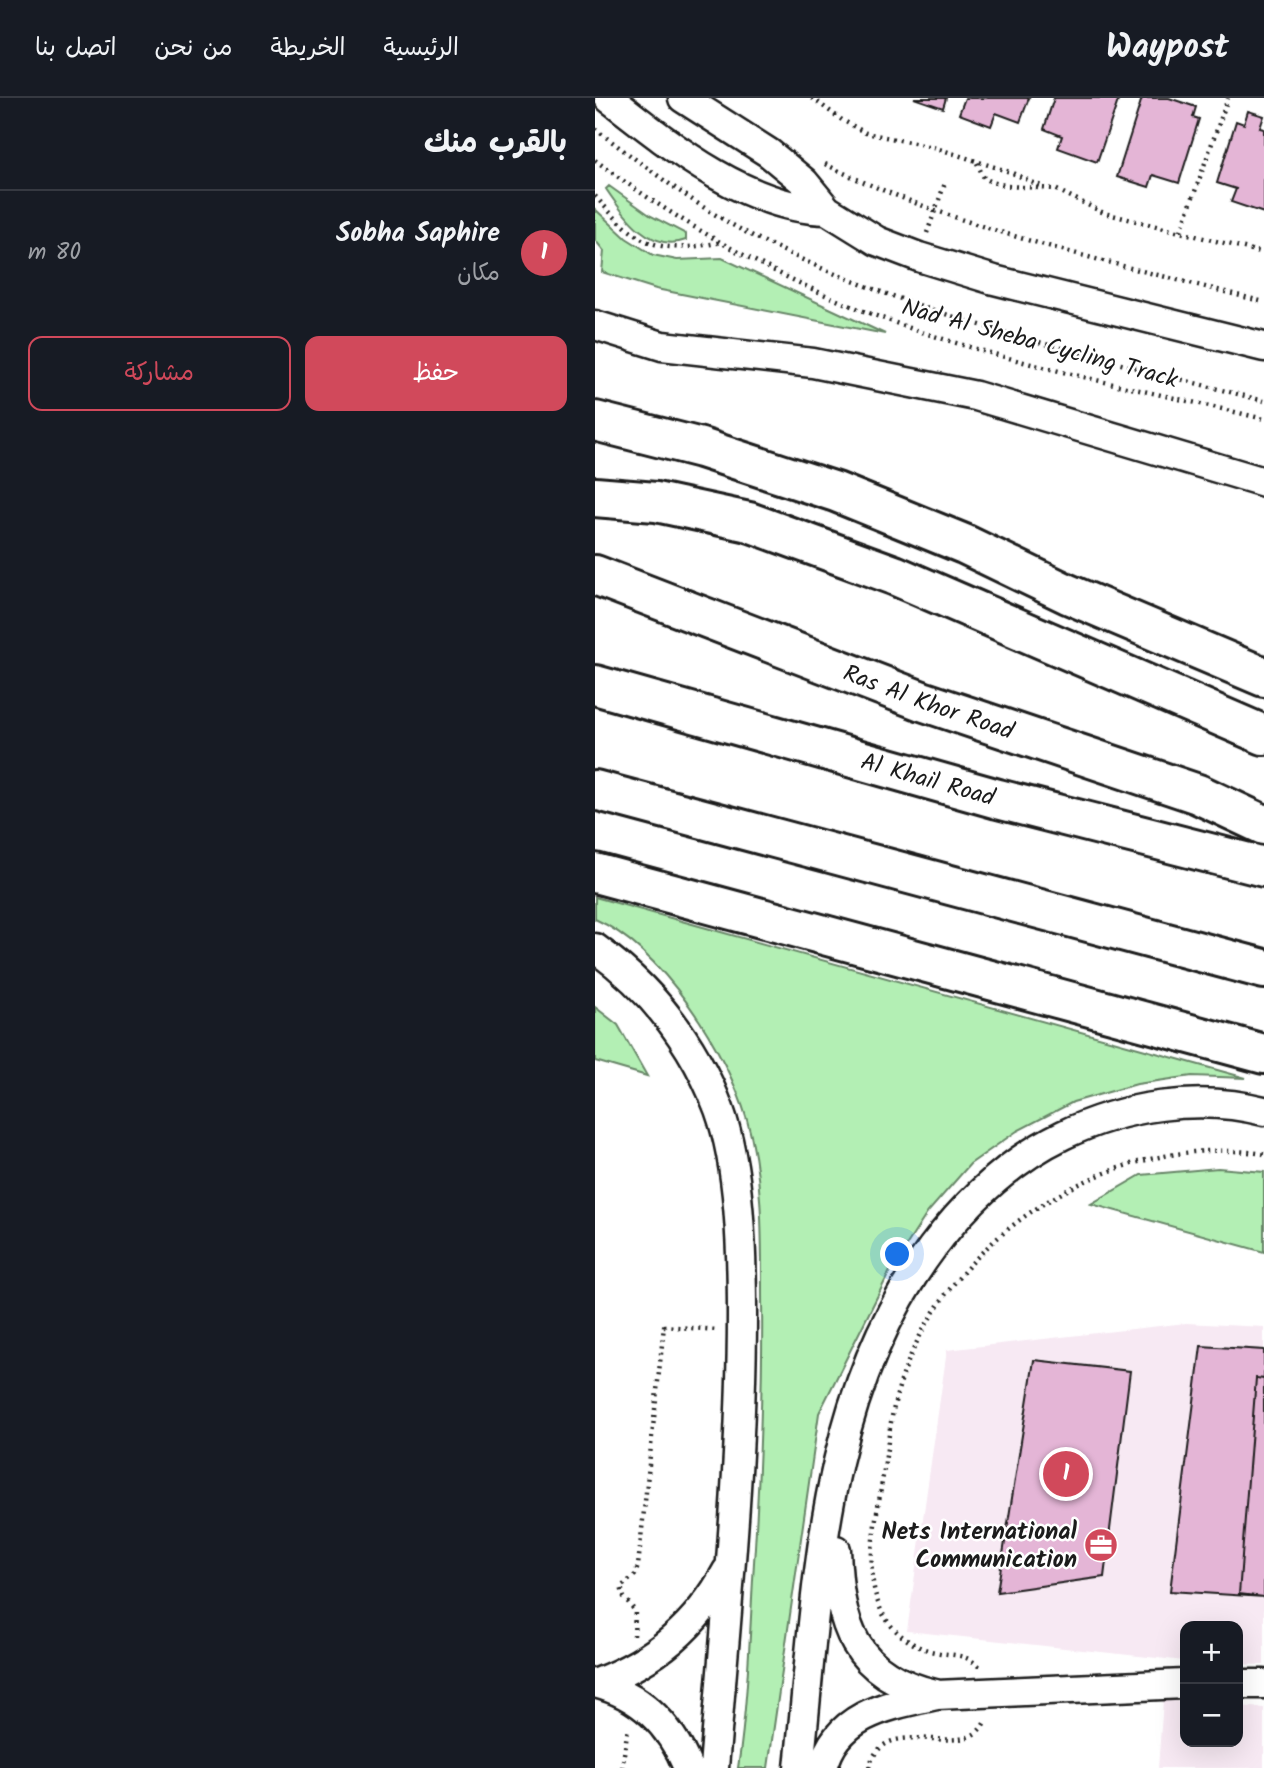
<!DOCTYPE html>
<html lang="ar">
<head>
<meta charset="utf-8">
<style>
	body { margin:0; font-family:Kalam,"Playpen Sans Arabic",sans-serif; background:#242831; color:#f1f3f6; direction:rtl }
	.controls { position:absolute; right:21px; bottom:21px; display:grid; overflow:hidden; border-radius:14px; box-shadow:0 7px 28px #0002 }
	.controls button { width:63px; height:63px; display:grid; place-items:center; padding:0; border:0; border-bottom:2px solid #363941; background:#171b24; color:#f1f3f6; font:35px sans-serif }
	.you { position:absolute; left:303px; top:1157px; width:24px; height:24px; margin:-18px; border:5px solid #fff; border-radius:50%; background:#1a73e8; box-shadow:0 0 0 10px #1a73e833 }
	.badge { display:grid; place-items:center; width:46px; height:46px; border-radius:50%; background:#d1495b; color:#fff; font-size:23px; font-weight:700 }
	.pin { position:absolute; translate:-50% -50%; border:4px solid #fff; box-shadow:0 2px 7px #0006 }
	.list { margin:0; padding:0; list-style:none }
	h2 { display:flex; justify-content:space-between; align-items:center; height:91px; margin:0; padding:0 28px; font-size:30px }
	h2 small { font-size:23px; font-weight:400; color:#9ea1a6 }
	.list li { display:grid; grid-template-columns:46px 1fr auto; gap:21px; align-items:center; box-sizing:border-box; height:126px; padding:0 28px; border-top:2px solid #363941 }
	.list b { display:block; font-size:26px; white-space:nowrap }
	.list p { margin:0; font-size:23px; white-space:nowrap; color:#9ea1a6 }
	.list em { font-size:23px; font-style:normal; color:#9ea1a6 }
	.actions { display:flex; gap:14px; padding:21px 28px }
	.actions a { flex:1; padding:16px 0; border:2px solid #d1495b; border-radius:14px; text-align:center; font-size:24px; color:#d1495b }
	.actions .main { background:#d1495b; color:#fff }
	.map { position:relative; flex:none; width:669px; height:1670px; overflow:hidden; direction:ltr }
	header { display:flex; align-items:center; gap:42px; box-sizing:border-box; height:98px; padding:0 35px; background:#171b24; border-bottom:2px solid #363941 }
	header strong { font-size:33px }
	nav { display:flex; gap:38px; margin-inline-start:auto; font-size:24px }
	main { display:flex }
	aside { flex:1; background:#171b24 }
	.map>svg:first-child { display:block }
</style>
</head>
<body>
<header>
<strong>Waypost</strong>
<nav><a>الرئيسية</a><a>الخريطة</a><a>من نحن</a><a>اتصل بنا</a></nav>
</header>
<main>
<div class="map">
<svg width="669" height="1670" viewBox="0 0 669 1670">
	<rect width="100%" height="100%" fill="#fff"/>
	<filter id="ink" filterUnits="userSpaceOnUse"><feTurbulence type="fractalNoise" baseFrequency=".0143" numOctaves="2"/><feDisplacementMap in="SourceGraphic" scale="14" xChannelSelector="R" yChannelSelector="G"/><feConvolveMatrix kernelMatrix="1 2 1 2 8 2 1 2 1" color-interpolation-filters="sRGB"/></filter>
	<g filter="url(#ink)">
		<path fill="#f7e9f3" d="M591 1225 669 1229V1567L643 1566V1528H590V1563L312 1533 352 1252Z
			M568 1602 590 1604V1644H643V1608L669 1610V1670H563Z"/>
		<path fill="#b3efb4" stroke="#688668" stroke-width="2" d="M14 88 56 118 91 136V142C55 155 29 118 11 91Z
			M0 111 31 140 58 157 82 162 127 160 290 236 61 191 7 174 9 153 0 142Z
			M0 799 651 980 597 978 542 986 478 1004 422 1033 375 1066 333 1114 296 1171 224 1315 173 1670H143C154 1597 155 1522 160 1449 165 1364 168 1280 167 1196 167 1139 168 1077 152 1022 132 953 67 851 0 821Z
			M0 909 23 927 52 978 0 963Z
			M623 1070 669 1074V1154L496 1106 546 1077Z"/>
		<path fill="#e4b5d6" stroke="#1c1c1c" stroke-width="2" d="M319 0H351L348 10Z
			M370 0H434L425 24 401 15 396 28 364 16Z
			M459 0H524L502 64 463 50 467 38 449 31Z
			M547 0H574L601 9 598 19 604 21 584 85 558 77 554 89 522 79Z
			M653 13 669 18 665 30 669 31V115L636 104 641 91 622 85 641 23 649 26Z
			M606 1248 669 1252V1499L575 1493Z
			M439 1262 535 1273 509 1479 402 1494Z
			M661 1280 669 1281V1499L644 1496Z"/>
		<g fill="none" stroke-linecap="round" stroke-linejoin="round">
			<g stroke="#1c1c1c" stroke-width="33">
				<path id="minor" d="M14 0C74 47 153 111 232 112
					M88 0 174 55 209 84 232 112 282 143 324 159 399 182 669 249
					M0 227 67 248 218 265 381 298 669 384
					M0 850C57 891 99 945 124 1011 145 1069 147 1154 147 1216 147 1367 131 1519 119 1670
					M241 1452C244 1527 258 1577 340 1596
					M0 1585C46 1597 75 1626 93 1670
					M2 1585C60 1563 102 1528 132 1473
					M643 1586H669
					M204 1670C223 1491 225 1300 337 1150 373 1102 414 1063 468 1037 528 1008 603 996 669 1013
					M228 1670C241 1615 296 1607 342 1597L590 1586"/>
			</g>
			<g stroke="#1c1c1c" stroke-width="44">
				<g id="highway">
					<path d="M0 323 106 350 241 394 369 446 473 496 669 579"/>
					<path d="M0 399 61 404 154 424 299 477 669 637"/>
					<path id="s1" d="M0 477 327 603 603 696 669 727"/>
					<path id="s2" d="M0 587 403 701 669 769"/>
					<path d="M0 692 669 871"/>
					<path d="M0 775 669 956"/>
				</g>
			</g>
			<path stroke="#1c1c1c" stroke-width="4.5" stroke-dasharray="2 5" stroke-linecap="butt" d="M217 0 247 22 271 35 338 49 415 74 446 88
				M0 31C50 68 99 107 154 136 314 219 496 257 669 303
				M0 62C101 138 219 200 339 238 447 273 559 294 669 321
				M382 65 389 80 397 84 413 88 460 91 509 115 669 155
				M230 66C368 134 521 165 669 204
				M0 98C45 148 60 157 127 144
				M586 133 633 0
				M332 135 350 85
				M39 1538 40 1513 29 1499 26 1489 40 1477 43 1468 69 1228 122 1232
				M384 1569C371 1555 358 1558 340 1554 319 1550 297 1534 287 1514 267 1473 281 1426 287 1384 293 1349 295 1314 307 1280 356 1135 518 1033 669 1056
				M27 1670 33 1629
				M274 1670C290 1609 373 1669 391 1621"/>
			<use href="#minor" stroke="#fff" stroke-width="28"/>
			<use href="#highway" stroke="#fff" stroke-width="38"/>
		</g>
	</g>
	<defs>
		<g id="office-disc" transform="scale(1.75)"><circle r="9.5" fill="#d1495b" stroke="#fff"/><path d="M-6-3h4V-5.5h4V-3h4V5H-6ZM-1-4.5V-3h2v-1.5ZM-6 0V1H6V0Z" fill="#fff"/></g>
	</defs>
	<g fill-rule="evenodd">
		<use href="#office-disc" x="506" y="1447"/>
	</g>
	<g text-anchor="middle" stroke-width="5" stroke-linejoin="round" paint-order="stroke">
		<g font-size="24" fill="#1c1c1c" stroke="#fff">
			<text transform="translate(445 245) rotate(15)" y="8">Nad Al Sheba Cycling Track</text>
			<text dy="8" stroke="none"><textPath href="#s1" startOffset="357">Ras Al Khor Road</textPath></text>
			<text dy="8" stroke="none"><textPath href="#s2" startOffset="346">Al Khail Road</textPath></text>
		</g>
		<g font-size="24" font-weight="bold" fill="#1c1c1c" stroke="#fff" text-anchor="end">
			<text x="482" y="1441">Nets International<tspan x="482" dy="28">Communication</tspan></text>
		</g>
	</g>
</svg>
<div class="controls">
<button>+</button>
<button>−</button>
</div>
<div class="you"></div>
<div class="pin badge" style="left:471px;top:1376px">1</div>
</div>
<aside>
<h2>بالقرب منك<small></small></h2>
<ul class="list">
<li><span class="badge">1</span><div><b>Sobha Saphire</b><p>مكان</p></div><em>80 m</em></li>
</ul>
<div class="actions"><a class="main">حفظ</a><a>مشاركة</a></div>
</aside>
</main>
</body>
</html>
